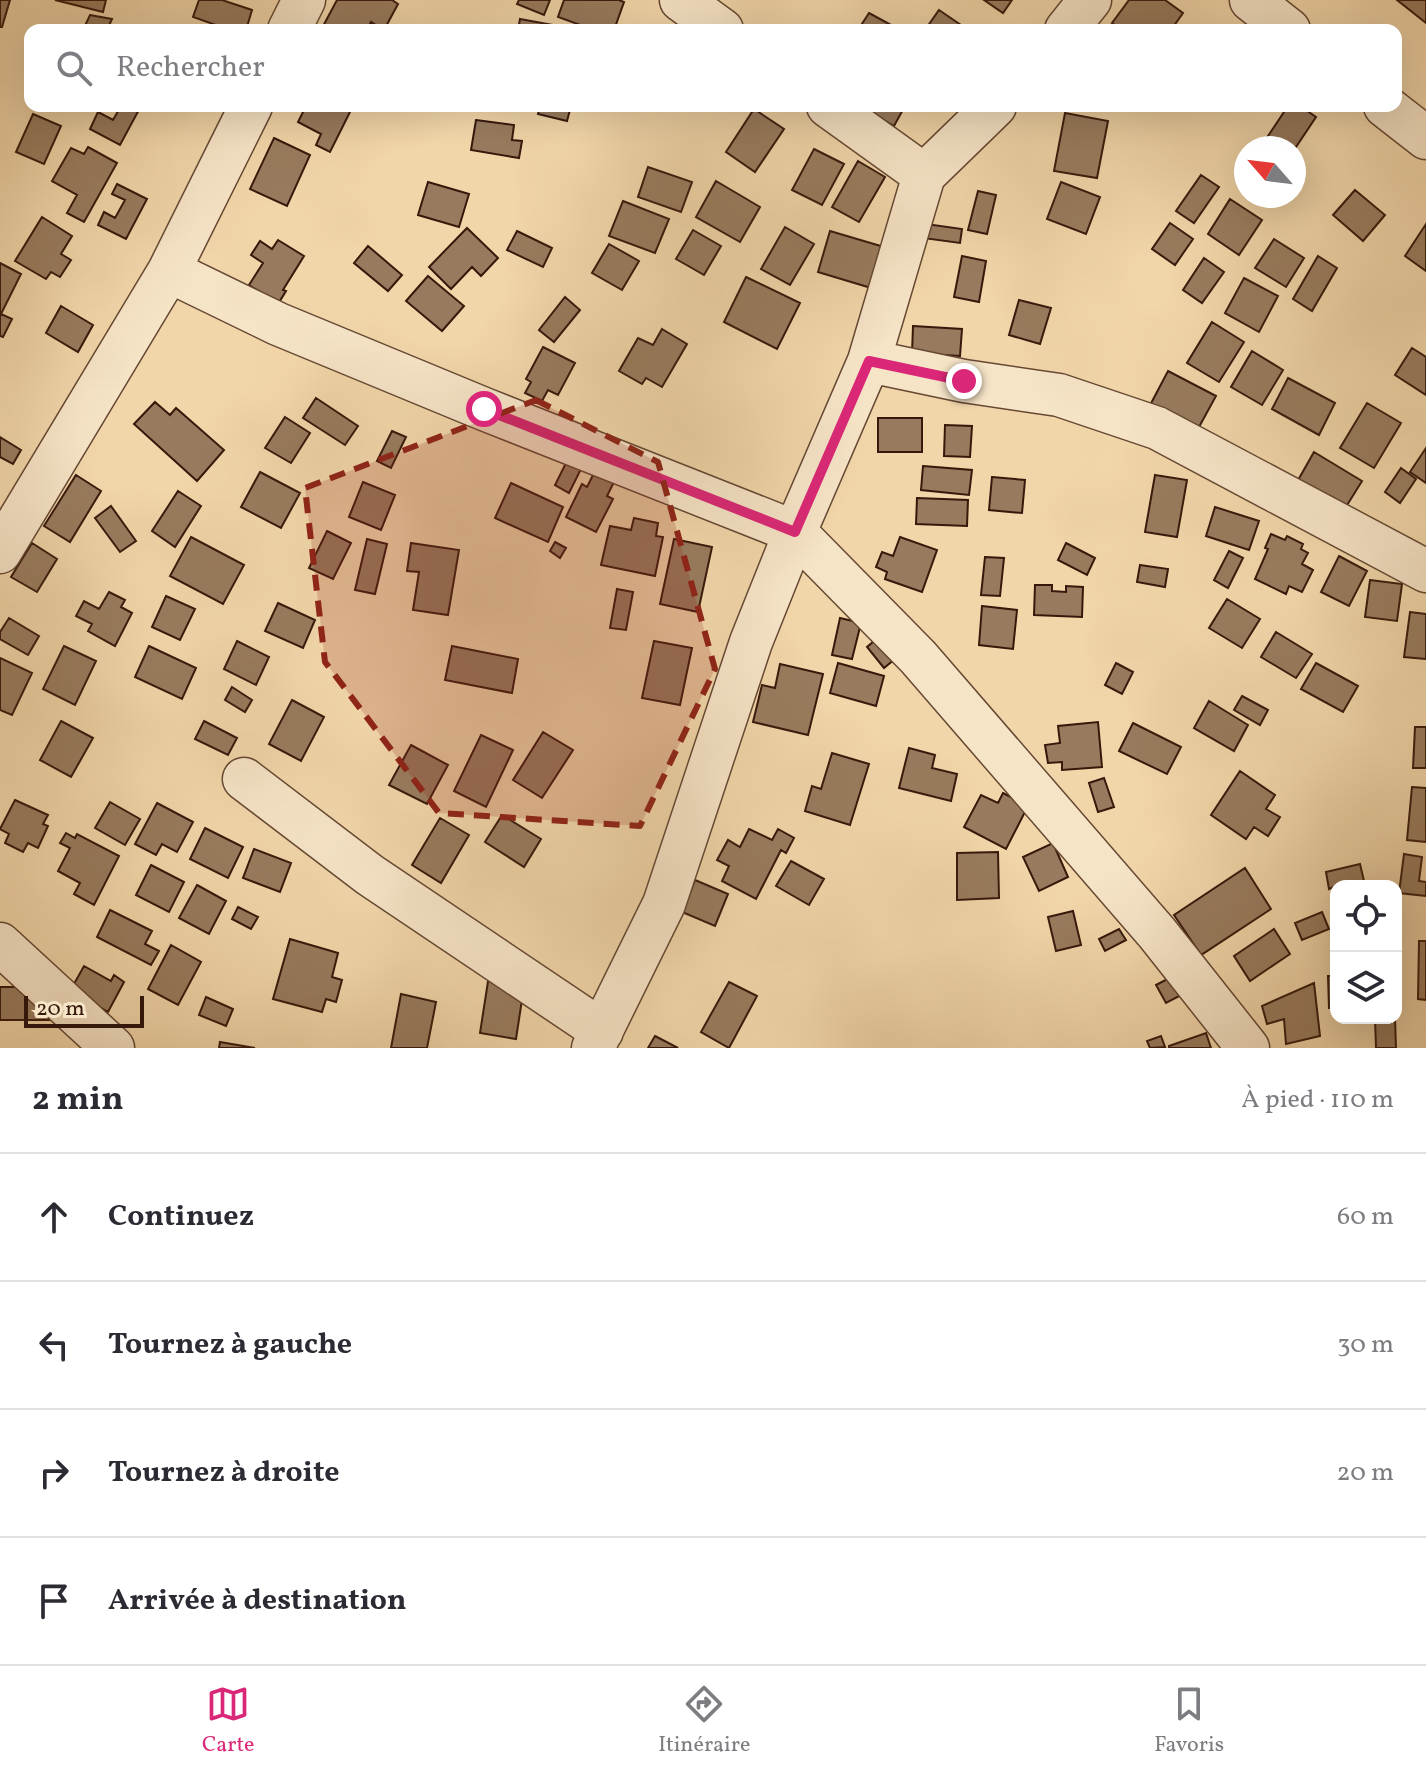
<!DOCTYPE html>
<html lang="fr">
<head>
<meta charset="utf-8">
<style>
	body { margin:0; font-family:Vollkorn,serif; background:#f7f7f7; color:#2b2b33 }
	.controls { position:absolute; right:24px; bottom:24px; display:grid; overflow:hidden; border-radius:16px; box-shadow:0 8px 32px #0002 }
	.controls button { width:72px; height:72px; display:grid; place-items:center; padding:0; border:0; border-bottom:2px solid #e1e1e2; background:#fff; color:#2b2b33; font:40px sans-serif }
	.compass { position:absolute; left:1234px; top:136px; width:72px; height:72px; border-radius:50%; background:#fff; box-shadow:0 8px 32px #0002; rotate:298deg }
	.scale { position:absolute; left:24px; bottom:20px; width:120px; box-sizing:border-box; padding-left:8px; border:4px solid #37190c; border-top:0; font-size:22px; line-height:28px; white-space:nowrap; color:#37190c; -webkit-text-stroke:6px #f6e4c7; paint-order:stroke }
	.stop { position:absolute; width:24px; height:24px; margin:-18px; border:6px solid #db2777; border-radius:50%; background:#fff }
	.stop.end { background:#db2777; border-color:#fff; box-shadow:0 2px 8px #0008 }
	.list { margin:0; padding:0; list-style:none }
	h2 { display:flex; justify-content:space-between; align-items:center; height:104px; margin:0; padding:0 32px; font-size:34px }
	h2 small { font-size:26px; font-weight:400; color:#7c7c81 }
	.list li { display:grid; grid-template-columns:52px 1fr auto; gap:24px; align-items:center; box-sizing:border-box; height:128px; padding:0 32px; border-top:2px solid #e1e1e2 }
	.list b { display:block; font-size:30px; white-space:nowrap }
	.list em { font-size:26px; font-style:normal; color:#7c7c81 }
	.icon { flex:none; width:44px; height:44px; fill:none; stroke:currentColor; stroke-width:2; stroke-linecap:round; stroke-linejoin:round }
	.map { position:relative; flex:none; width:1426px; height:1048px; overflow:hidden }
	.search { position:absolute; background:#fff; box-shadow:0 8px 32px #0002; left:24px; right:24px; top:24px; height:88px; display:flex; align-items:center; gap:20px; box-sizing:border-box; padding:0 28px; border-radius:16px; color:#7c7c81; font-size:30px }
	.sheet { height:616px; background:#fff }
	nav { display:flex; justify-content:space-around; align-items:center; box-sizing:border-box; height:112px; border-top:2px solid #e1e1e2; background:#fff; font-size:22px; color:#7c7c81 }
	nav a { display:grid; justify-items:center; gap:4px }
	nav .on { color:#db2777 }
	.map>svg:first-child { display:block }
</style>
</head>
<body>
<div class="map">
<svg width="1426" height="1048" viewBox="0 0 1426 1048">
	<rect width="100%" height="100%" fill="#f1d6a9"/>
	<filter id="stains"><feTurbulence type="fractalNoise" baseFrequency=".0025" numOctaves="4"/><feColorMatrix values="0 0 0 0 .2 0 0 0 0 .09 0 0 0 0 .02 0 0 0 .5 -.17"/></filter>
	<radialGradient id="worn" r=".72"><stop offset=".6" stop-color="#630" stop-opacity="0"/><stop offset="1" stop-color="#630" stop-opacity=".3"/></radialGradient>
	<path fill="#987b5e" stroke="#37190c" stroke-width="2" d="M0 0H10L2 27H0Z
		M55 0H106L103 12Z
		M199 0H222L252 10 246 30H230L193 17Z
		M337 0H392L398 4 384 30 371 22 367 30H321Z
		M519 0H550L544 15 517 4Z
		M564 0H619L624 2 614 30H594L558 17Z
		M984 0H1012L1003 13Z
		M1129 0H1165L1183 13 1171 30H1122L1112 23Z
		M1397 0H1426V23Z
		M939 10 961 25 958 30H925Z
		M869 13 891 25 888 30H858Z
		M90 15 112 19 107 30H83Z
		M520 19 553 25 552 30H518Z
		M121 106H141L120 145 90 129 98 112 113 120Z
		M306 106H353L330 152 316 145 321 134 298 122Z
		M540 106H571L567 121 538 114Z
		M858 106H905L894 126Z
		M1288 106H1300L1316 117 1294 150V148H1260Z
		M754 109 784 129 755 172 726 152Z
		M1065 113 1108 121 1097 178 1054 171Z
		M33 114 61 126 44 164 16 152Z
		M476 120 514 125 512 140 522 141 519 158 471 150Z
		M274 138 310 155 287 206 250 189Z
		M88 147 117 163 84 222 67 213 77 195 52 181 71 148 84 154Z
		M814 149 844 164 822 205 792 190Z
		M858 161 885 177 859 222 832 207Z
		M648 167 692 182 681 212 638 197Z
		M1201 175 1219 187 1194 223 1176 211Z
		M716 181 760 207 740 242 696 217Z
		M428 182 469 194 459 227 418 215Z
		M1061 182 1100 197 1086 234 1047 219Z
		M117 184 147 199 126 239 98 225 104 212 115 218 125 200 112 194Z
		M1355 190 1385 215 1363 241 1333 215Z
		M978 191 996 195 987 234 968 230Z
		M1230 199 1262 220 1239 255 1208 234Z
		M623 201 669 219 655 253 609 236Z
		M42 217 72 236 61 254 71 260 60 277 51 272 46 279 15 261Z
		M1170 223 1193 239 1175 265 1152 249Z
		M926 224 962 229 960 243 923 238Z
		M1426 224V271L1405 256Z
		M785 227 814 244 790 285 761 269Z
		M467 228 498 258 481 276 472 267 451 289 429 267Z
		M693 230 721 246 704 275 676 259Z
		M517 231 552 248 543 267 507 250Z
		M830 231 884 247 871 288 818 272Z
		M1274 239 1304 258 1286 287 1255 268Z
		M278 240 304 256 283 290 286 291 278 304 249 285 263 263 251 255 260 241 272 249Z
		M609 244 639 261 622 290 592 273Z
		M368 246 402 275 388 291 354 263Z
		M962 256 986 261 979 302 954 297Z
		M1318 256 1337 268 1312 311 1293 299Z
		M1204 258 1224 272 1202 303 1183 290Z
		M0 263 21 274 1 314 12 319 3 337 0 336Z
		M428 276 464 306 442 331 406 301Z
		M746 277 800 303 777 349 724 322Z
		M1244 278 1278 296 1259 332 1225 313Z
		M565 297 580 310 554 342 539 330Z
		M1019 300 1051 308 1040 344 1009 335Z
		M61 306 93 325 78 352 46 333Z
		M1212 322 1244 342 1219 382 1187 363Z
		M913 326 962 329 960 356 912 353Z
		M662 329 687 344 662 387 646 378 642 384 619 371 638 338 653 345Z
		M543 347 575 363 558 395 548 390 542 401 525 393 531 382 526 379Z
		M1412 348 1426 357V395L1395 375Z
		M1252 351 1283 370 1262 405 1231 387Z
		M1168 371 1216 396 1199 427 1147 411Z
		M1288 378 1335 403 1319 435 1272 409Z
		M316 398 358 426 345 445 303 418Z
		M155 402 170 415 176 408 224 450 197 481 134 424Z
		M1367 403 1401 423 1374 468 1340 448Z
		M285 417 310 433 291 463 265 448Z
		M878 418H922V452H878Z
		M945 425 972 426 970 457 944 456Z
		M392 431 406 437 391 468 377 461Z
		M0 437 21 450 13 464 0 457Z
		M1426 448V483L1410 472Z
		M1314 452 1362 481 1344 510 1297 482Z
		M568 459 582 467 569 493 555 485Z
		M923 466 972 470 969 495 921 490Z
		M1401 468 1416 479 1400 503 1385 492Z
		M595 471 615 480 607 496 613 499 596 532 566 517 582 484 587 487Z
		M260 472 300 493 281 528 241 507Z
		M76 475 101 491 70 542 44 526Z
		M1155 475 1187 480 1177 537 1145 532Z
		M992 477 1025 480 1022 513 989 510Z
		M363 482 395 495 381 530 349 517Z
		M511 483 563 507 548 542 495 518Z
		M178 491 201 506 175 547 152 531Z
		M917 498 968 500 967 526 916 524Z
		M111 506 136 541 120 552 95 518Z
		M1215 507 1259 521 1249 550 1206 536Z
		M634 518 658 523 656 536 663 537 655 576 601 565 610 526 631 530Z
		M327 531 351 543 333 579 309 568Z
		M1271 534 1285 540 1287 536 1303 544 1301 549 1308 553 1302 564 1313 570 1302 592 1289 586 1286 594 1255 579 1268 549 1265 548Z
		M191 537 244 565 223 604 170 576Z
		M900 537 937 550 922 592 885 579 887 572 876 567 882 552 893 556Z
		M367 539 387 544 375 594 355 590Z
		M674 539 712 547 698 612 660 604Z
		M555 542 566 548 560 558 550 551Z
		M32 543 57 559 37 592 11 577Z
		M411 543 459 550 448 615 413 610 419 572 407 571Z
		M1066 543 1095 558 1087 575 1058 560Z
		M1229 551 1243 558 1228 588 1214 580Z
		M1339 556 1367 571 1349 606 1321 592Z
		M985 557 1004 558 1000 596 981 595Z
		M1140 565 1168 569 1165 587 1137 582Z
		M1370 580 1402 584 1397 621 1365 617Z
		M1035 585H1052V591L1066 592V586L1083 587 1082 617 1034 615Z
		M617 589 633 592 626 630 610 628Z
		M109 592 125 600 121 607 132 613 115 646 88 631 92 624 76 616 84 601 99 609Z
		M166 596 195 609 180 640 152 627Z
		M1227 599 1260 619 1242 648 1209 628Z
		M278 603 315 620 303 648 265 631Z
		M982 606 1017 610 1013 649 979 645Z
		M1410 612 1426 614V659L1404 657Z
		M9 618 39 636 28 655 0 639V632Z
		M840 618 861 623 852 659 832 655Z
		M1276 632 1312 654 1296 678 1261 657Z
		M879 637 896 658 884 668 867 647Z
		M237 641 269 657 256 685 224 669Z
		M654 641 692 648 680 705 642 698Z
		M64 646 96 661 75 705 43 689Z
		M149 646 196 668 182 699 135 677Z
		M452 646 518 659 512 693 445 680Z
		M0 658 32 673 12 715 0 710Z
		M838 663 884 676 876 706 830 693Z
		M1116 663 1133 672 1122 694 1105 685Z
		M1316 663 1358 686 1343 712 1301 689Z
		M780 664 823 674 808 735 753 722 762 685 775 688Z
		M232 687 252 700 245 712 225 700Z
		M1242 696 1268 710 1260 725 1234 710Z
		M292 700 324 717 301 761 269 744Z
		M1209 701 1248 725 1234 751 1194 728Z
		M61 721 93 738 71 777 40 760Z
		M204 721 237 738 228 755 195 739Z
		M1098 722 1102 767 1062 770V762L1048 763 1045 745 1060 743 1058 726Z
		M1133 723 1181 747 1167 774 1119 751Z
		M1415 727H1426V768H1413Z
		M543 732 573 750 542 798 513 780Z
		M481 735 513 750 486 807 454 791Z
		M411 745 448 765 427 804 389 785Z
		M909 748 935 755 932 768 957 774 951 801 899 788Z
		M832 753 869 764 850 825 805 811 812 786 821 789Z
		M1240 771 1275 795 1266 809 1280 817 1268 836 1254 827 1246 839 1211 815Z
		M1104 778 1114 807 1098 812 1089 783Z
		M1412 787 1426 788V842L1407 840Z
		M1003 793 1028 806 1006 849 964 827 981 795 998 803Z
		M15 800 48 815 43 824 48 826 38 848 28 843 23 852 5 843 9 834 0 829Z
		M110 802 140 819 125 845 95 828Z
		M157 803 193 822 177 852 162 844 156 855 135 844Z
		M502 815 541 839 524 867 485 842Z
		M440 818 469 835 441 883 412 865Z
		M205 828 243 847 228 878 190 859Z
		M749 829 772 840 778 829 794 838 786 853 781 850 756 899 722 881 729 866 717 860 728 840 740 847Z
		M66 833 75 838 77 834 119 856 94 905 74 894 80 883 58 871 70 848 60 843Z
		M1053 843 1068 877 1039 891 1023 857Z
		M254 849 291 863 280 892 243 878Z
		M998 852 999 898 957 900V853Z
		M1404 854 1422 857 1419 881 1426 882V896L1399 893Z
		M791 861 824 879 809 905 776 886Z
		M1360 864 1364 881 1336 886 1329 889 1326 872Z
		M151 865 184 882 169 912 136 895Z
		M1245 868 1271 909 1201 955 1174 915Z
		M695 880 728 894 715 926 682 912Z
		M197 885 226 901 209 934 179 918Z
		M238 907 258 917 251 929 232 919Z
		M110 910 152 931 145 944 159 951 151 965 97 937Z
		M1073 911 1081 945 1056 951 1048 917Z
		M1322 912 1329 929 1302 940 1295 923Z
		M1119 929 1126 940 1105 951 1099 939Z
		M1274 929 1290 954 1250 981 1234 956Z
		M290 939 338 953 332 977 342 980 336 1002 326 999 322 1012 273 999Z
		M1419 941H1426V1000L1418 999Z
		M171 945 201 962 178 1005 148 989Z
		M84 966 111 981 114 975 124 982 108 1012 70 991Z
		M489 975 525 980 516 1039 480 1033Z
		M1175 975 1185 993 1166 1003 1156 985Z
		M1328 976H1336V1008H1329Z
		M729 982 757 996 729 1048 701 1032Z
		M1314 983 1320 1036 1286 1044 1284 1019 1267 1024 1262 1006Z
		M0 987H38L49 1000V1020H0Z
		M401 994 436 1002 427 1048H391Z
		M206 997 233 1009 226 1026 199 1015Z
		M1375 1018H1395L1396 1048H1376Z
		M1206 1033 1211 1048H1169V1046Z
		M655 1036 678 1048H648Z
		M1161 1036 1165 1047 1150 1048 1147 1041Z
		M220 1042 255 1048H219Z"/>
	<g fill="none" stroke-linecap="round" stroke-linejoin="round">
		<g stroke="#664833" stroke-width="45">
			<path id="minor" d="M681 0 722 30
				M1251 0 1289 30
				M289 30 304 0
				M1066 30 1090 0
				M828 106 924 175
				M1385 106 1426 138
				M169 271 278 324 484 409 795 532 918 657 1157 933 1248 1048
				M869 361 964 381 1059 395 1157 428 1426 571
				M0 552 169 271 251 106
				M244 779 370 875 602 1031
				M0 944 113 1048
				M593 1048 664 904 751 642 795 532 869 361 924 175 995 106"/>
		</g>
		<use href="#minor" stroke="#f6e4c7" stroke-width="42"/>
	</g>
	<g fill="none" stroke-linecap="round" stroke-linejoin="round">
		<path stroke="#db2777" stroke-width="10" d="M484 409 795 532 869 361 964 381"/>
	</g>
	<path fill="#8f2418" fill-opacity="0.2" stroke="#8f2418" stroke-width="6" stroke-dasharray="16 10" stroke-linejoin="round" d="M536 400 658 462 715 669 640 826 439 813 325 662 305 488Z"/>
	<rect width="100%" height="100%" filter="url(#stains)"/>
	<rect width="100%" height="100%" fill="url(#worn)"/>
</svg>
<div class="controls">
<button><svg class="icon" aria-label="locate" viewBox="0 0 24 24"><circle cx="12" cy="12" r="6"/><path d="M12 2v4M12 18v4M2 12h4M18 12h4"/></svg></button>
<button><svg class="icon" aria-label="layers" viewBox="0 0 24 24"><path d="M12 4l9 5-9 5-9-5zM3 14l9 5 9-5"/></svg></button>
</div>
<svg class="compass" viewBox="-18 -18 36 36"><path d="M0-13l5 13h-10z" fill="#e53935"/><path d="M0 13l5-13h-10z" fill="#7c7c81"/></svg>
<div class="scale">20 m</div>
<div class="stop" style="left:484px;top:409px"></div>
<div class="stop end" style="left:964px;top:381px"></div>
<div class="search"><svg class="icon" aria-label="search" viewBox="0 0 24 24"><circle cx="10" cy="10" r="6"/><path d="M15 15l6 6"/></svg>Rechercher</div>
</div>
<section class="sheet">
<h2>2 min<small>À pied · 110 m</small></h2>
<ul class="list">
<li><svg class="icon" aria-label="ahead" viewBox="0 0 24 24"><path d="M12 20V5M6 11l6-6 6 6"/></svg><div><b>Continuez</b></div><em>60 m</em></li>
<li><svg class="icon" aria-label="left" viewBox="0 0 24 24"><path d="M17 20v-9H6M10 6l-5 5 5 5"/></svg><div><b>Tournez à gauche</b></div><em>30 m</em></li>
<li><svg class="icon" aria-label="right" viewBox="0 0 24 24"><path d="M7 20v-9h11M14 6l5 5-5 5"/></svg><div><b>Tournez à droite</b></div><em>20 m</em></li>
<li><svg class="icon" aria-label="arrive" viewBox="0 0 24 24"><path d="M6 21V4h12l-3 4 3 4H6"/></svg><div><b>Arrivée à destination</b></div></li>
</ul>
</section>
<nav>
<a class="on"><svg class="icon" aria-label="map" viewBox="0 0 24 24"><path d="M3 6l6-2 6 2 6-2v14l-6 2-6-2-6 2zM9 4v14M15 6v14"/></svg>Carte</a>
<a><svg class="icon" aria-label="directions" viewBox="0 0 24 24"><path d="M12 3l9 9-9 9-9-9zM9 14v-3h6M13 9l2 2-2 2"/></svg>Itinéraire</a>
<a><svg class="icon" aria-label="saved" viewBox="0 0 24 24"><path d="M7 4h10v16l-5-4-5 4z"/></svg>Favoris</a>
</nav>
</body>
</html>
